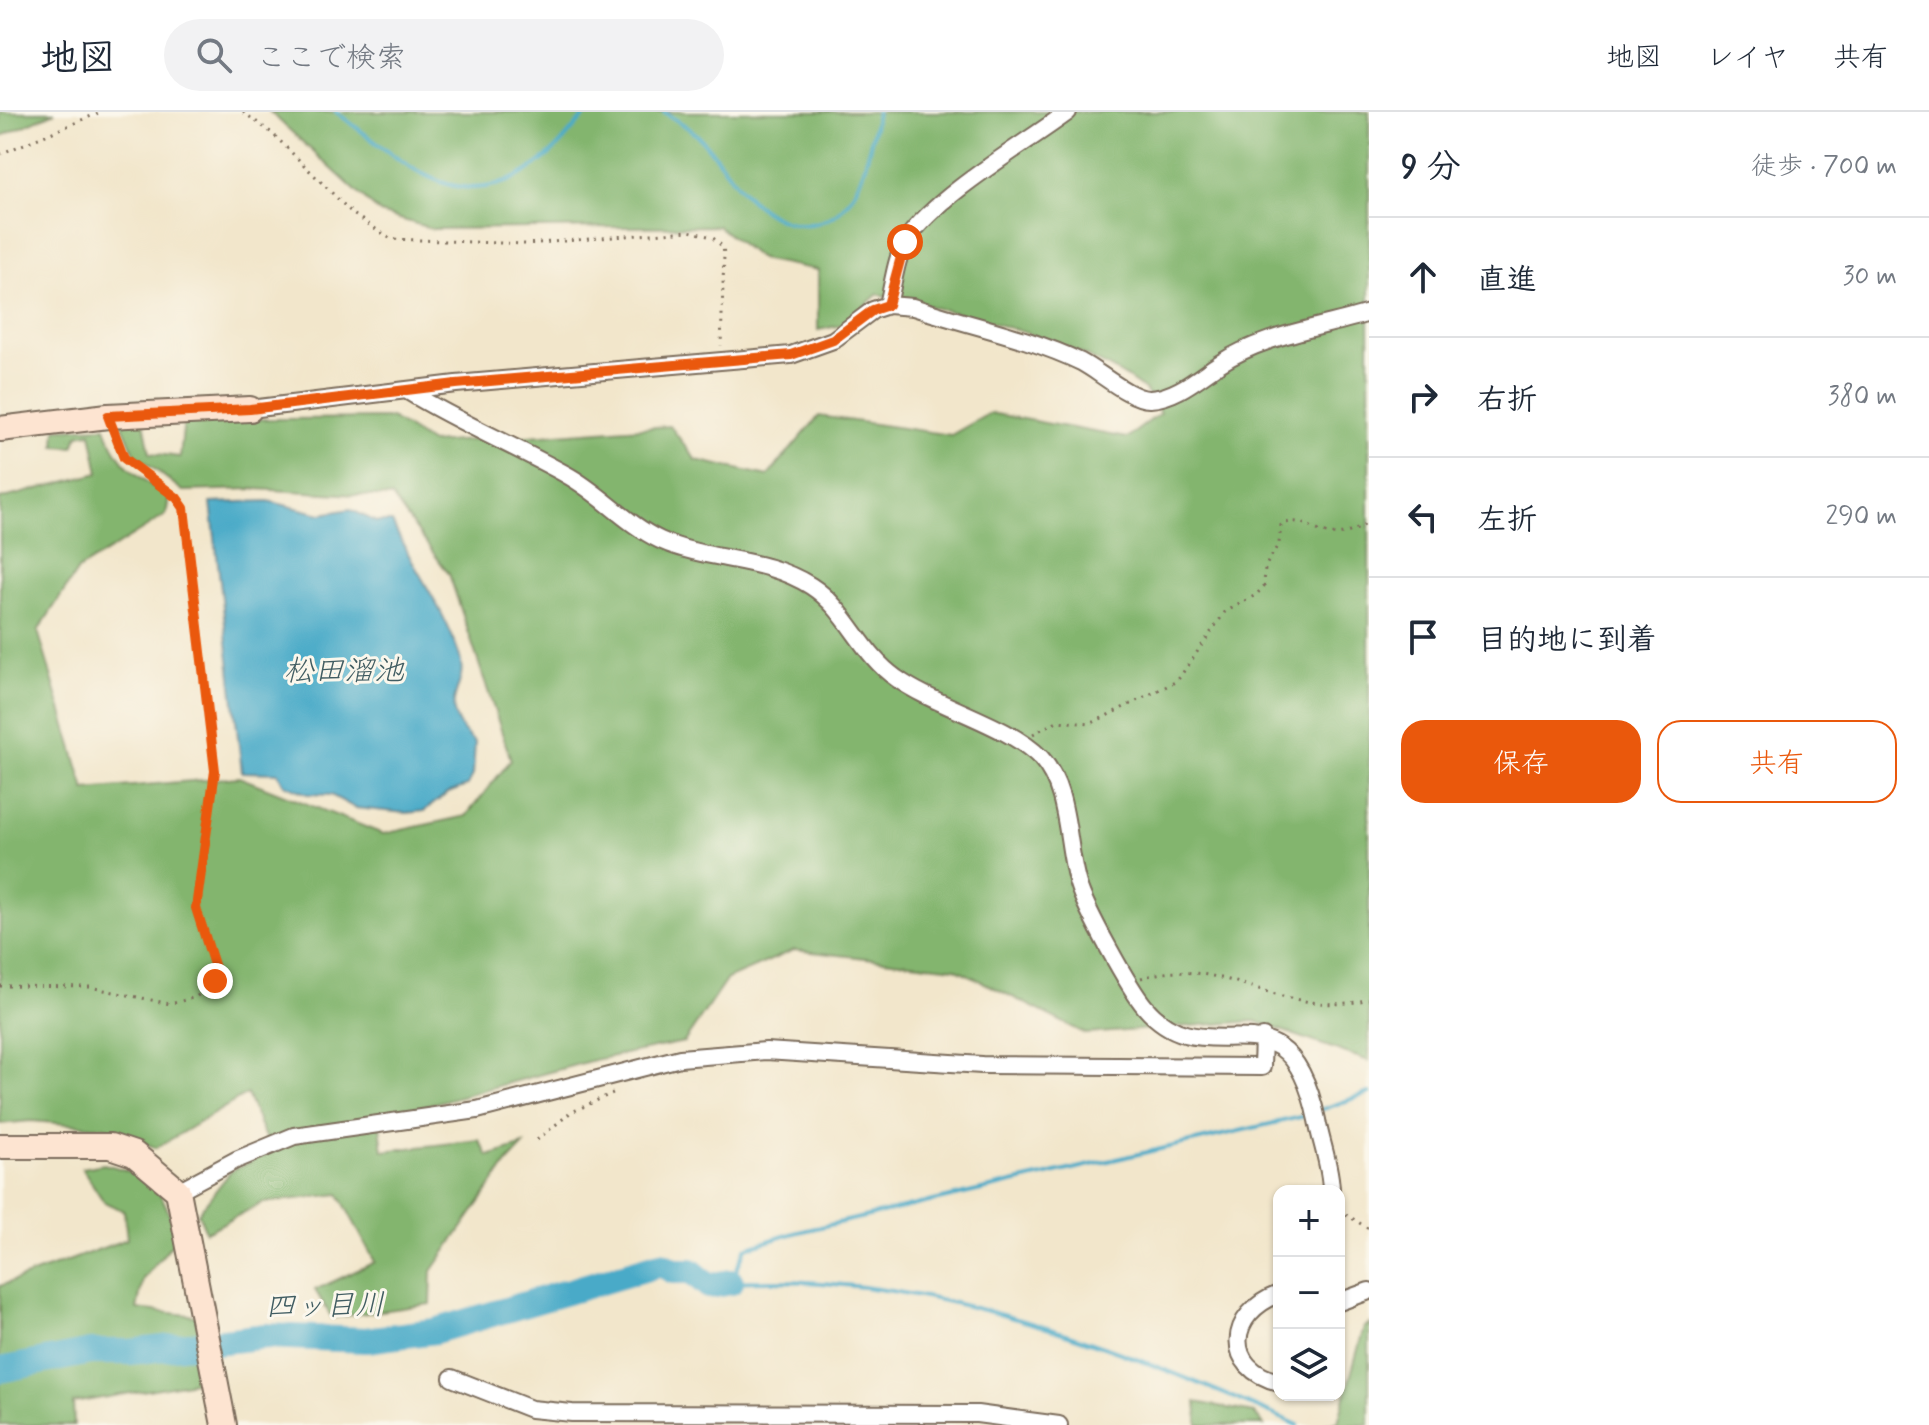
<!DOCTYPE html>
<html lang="ja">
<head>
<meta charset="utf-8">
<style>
	body { margin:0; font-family:Mynerve,"Klee One",sans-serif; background:#f2f2f3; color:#1f2937 }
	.controls { position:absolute; right:24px; bottom:24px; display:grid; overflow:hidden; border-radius:16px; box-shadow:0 2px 6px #0004 }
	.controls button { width:72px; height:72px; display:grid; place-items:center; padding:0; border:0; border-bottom:2px solid #e0e1e3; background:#fff; color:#1f2937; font:40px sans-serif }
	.stop { position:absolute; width:24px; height:24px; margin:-18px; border:6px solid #ea580c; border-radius:50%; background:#fff }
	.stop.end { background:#ea580c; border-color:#fff; box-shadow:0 2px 8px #0008 }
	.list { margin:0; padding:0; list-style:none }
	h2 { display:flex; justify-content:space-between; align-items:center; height:104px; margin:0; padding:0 32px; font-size:34px }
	h2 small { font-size:26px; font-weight:400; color:#747a83 }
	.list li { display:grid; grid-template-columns:52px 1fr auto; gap:24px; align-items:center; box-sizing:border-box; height:120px; padding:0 32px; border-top:2px solid #e0e1e3 }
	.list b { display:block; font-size:30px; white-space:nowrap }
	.list em { font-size:26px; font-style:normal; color:#747a83 }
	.actions { display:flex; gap:16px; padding:24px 32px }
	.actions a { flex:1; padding:18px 0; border:2px solid #ea580c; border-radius:24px; text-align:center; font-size:28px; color:#ea580c }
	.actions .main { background:#ea580c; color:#fff }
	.icon { flex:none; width:44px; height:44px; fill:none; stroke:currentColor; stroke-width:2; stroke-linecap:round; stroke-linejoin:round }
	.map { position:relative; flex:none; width:1369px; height:1313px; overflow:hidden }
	header { display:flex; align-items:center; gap:48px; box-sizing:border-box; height:112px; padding:0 40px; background:#fff; border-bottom:2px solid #e0e1e3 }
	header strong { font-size:38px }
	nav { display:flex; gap:44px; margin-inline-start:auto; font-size:28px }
	.search { width:560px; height:72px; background:#f2f2f3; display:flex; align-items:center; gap:20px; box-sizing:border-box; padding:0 28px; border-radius:44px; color:#747a83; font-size:30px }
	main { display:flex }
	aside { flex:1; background:#fff }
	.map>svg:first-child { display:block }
</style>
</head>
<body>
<header>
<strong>地図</strong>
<div class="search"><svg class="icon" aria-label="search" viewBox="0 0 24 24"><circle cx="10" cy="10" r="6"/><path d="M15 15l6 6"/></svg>ここで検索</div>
<nav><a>地図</a><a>レイヤ</a><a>共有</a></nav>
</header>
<main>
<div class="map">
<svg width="1369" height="1313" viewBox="0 0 1369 1313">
	<rect width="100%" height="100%" fill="#fbf7ec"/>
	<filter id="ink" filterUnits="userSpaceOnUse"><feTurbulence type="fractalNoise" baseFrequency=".0125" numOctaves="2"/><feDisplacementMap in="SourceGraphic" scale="16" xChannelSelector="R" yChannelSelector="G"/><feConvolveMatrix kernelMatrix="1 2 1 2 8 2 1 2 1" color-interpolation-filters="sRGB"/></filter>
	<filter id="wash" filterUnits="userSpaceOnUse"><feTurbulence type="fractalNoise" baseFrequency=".006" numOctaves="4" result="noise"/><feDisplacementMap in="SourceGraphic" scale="32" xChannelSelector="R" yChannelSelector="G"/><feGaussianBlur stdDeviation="1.8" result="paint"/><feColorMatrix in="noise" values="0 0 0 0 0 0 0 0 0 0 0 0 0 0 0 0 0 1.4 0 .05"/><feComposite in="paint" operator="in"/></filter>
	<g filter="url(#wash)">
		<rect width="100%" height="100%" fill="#f2e6cb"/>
		<path fill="#83b56e" stroke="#5f7046" stroke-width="2" d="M0 0H55L0 25Z
			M270 0H1369V949L1255 909 1086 922 955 856 794 838 727 867 684 930 594 948 379 1006 383 1039 479 1028 488 1044 524 1033 508 1050 432 1159 431 1192 332 1206 315 1178 375 1150 339 1082 262 1091 206 1120 198 1101 231 1059 271 1040 247 982 156 1036 105 1015 31 1009 0 1012V387L99 361 91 321 78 323 73 335 55 334 56 317 105 315C119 356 136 361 169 386L166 403 78 458 38 519 85 678 239 665 383 722 466 704 511 648 449 462 392 385 255 377 183 379 135 342 121 309 144 310 150 341 180 345 184 308 391 306 431 331 670 314 696 348 768 364 819 304 951 323 990 301 1127 326 1160 301C1155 293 1150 282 1142 276 1077 227 958 201 878 182L842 213 818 218V158L760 147 718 114 433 117 380 101Z
			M104 1052C156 1065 162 1076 177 1126L143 1167 137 1197 196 1204 206 1268 73 1291 74 1313H0V1174L127 1127 124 1099 104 1090 82 1056Z
			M1369 1212V1313H1324L1338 1310 1364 1215Z
			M1196 1290 1254 1301 1264 1313H1198Z"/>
		<path fill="#49aac8" stroke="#426a73" stroke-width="2" d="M268 389 321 402 350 397 376 410H392C412 455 443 494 459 542 472 579 430 589 475 631L473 663 467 674 448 681 424 699 406 701 355 696 331 683 307 682 284 672 278 661 242 660 211 391Z"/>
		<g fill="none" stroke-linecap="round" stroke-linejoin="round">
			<path stroke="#49aac8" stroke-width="4" d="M336 0C410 55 465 116 551 41 565 29 575 12 589 0
				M664 0C675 8 690 15 699 25 718 44 730 68 750 87 768 103 786 114 810 112 861 107 868 41 877 0
				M1317 999 1369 981
				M1298 1313C1119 1236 930 1159 731 1170L746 1136 794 1121 1309 1003"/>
			<path stroke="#49aac8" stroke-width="26" d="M0 1258 90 1240H130L266 1224 366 1228 435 1219 661 1152 673 1159H691L709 1174 731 1170"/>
		</g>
	</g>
	<g filter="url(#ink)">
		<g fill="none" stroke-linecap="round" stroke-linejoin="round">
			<g stroke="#7b6c5b" stroke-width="20">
				<path id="street" d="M888 193C893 173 896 144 907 127 939 82 1022 34 1068 0
					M409 280C460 311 515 334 567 363 600 381 626 412 660 428 709 450 764 444 811 474 847 497 861 542 896 566 936 595 1008 612 1041 646 1070 678 1066 733 1078 772 1085 796 1129 876 1145 895 1208 970 1287 864 1317 1008 1321 1031 1331 1055 1331 1079
					M250 297 456 272 791 243 833 228 873 198 888 193 913 195C968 213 1029 225 1081 250 1100 260 1131 288 1150 287 1176 286 1199 265 1219 252 1263 223 1320 216 1369 201
					M178 1079 236 1048 294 1024 477 998 680 946 766 939 982 953 1262 955 1263 925
					M1279 1182C1227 1201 1223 1257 1279 1270
					M1339 1190 1369 1179
					M452 1266 531 1297 572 1301 977 1302 1059 1313"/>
			</g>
			<g stroke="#7b6c5b" stroke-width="28">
				<path id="secondary" d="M0 317 108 304 250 297
					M0 1034H110L134 1042 178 1079 224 1313"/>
			</g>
			<path stroke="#7b6c5b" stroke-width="3" stroke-dasharray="2 6" stroke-linecap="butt" d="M243 0 272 21 353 102 391 127 526 132 689 119 712 125 723 135 724 142 721 234
				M0 42 101 0
				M1033 622 1057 609 1090 612 1177 569 1225 500 1256 483 1264 474 1265 455 1279 431 1281 413C1311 398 1321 443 1369 410
				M1141 866C1221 840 1285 910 1369 887
				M0 874 90 875 170 892 196 885 215 869 216 859 196 796 215 659 184 396C162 364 129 364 114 323
				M537 1028 570 1001 617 979
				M1339 1098 1369 1117"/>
			<use href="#street" stroke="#fff" stroke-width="16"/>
			<use href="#secondary" stroke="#fde4d1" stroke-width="24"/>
		</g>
	</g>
	<g fill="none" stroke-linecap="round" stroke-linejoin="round" filter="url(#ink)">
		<path stroke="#ea580c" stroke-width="10" d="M215 869 216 859 196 796 215 659 184 396 177 386 124 346 108 304 250 297 456 272 791 243 833 228 873 198 888 193 905 130"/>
	</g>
	<g text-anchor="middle" stroke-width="6" stroke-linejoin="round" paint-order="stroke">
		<g font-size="30" font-style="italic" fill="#415d62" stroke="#fbf7ec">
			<text x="344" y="568">松田溜池</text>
			<text transform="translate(325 1193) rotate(-1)" y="10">四ッ目川</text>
		</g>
	</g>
</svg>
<div class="controls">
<button>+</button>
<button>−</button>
<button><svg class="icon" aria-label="layers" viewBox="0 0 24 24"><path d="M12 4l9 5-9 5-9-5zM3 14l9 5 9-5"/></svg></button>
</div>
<div class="stop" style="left:905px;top:130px"></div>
<div class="stop end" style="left:215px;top:869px"></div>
</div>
<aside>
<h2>9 分<small>徒歩 · 700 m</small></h2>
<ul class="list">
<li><svg class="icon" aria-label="ahead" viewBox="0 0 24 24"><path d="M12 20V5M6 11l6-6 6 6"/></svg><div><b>直進</b></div><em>30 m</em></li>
<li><svg class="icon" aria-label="right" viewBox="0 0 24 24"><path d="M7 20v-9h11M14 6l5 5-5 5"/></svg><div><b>右折</b></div><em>380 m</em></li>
<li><svg class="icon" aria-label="left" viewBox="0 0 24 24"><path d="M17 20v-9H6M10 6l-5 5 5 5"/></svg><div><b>左折</b></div><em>290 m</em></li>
<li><svg class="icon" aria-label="arrive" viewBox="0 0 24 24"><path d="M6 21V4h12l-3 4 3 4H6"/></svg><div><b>目的地に到着</b></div></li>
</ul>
<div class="actions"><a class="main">保存</a><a>共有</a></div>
</aside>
</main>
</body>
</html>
